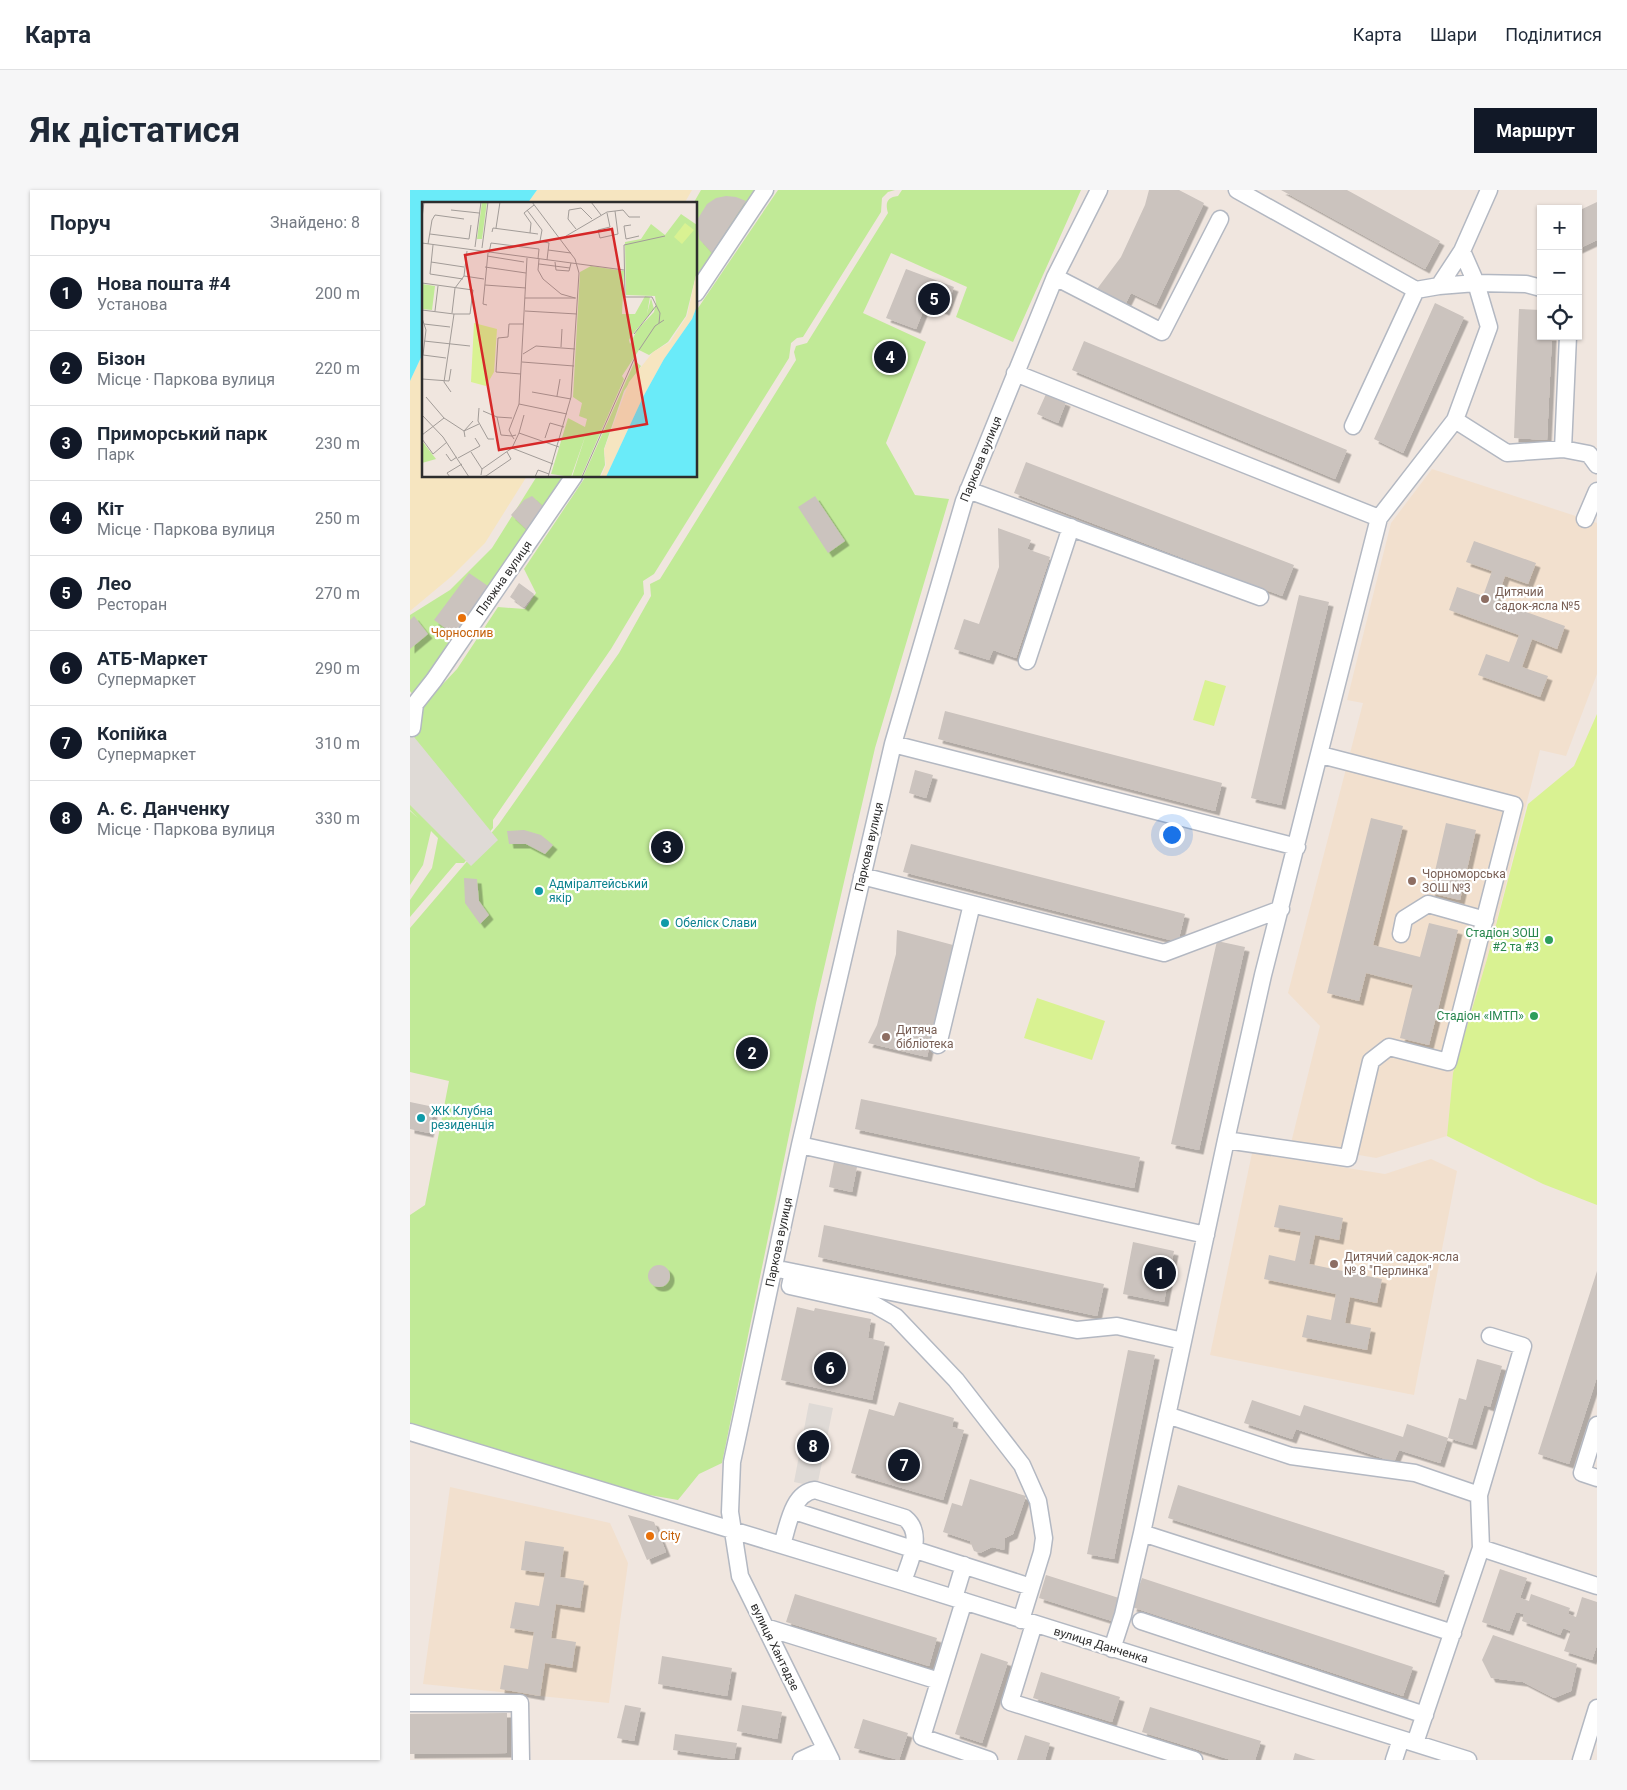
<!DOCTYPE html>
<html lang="uk">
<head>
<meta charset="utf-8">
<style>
	body { margin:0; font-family:Roboto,sans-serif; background:#f6f6f7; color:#1f2937 }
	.controls { position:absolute; right:15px; top:15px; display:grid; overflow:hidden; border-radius:0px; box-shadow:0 1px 4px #0004 }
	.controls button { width:45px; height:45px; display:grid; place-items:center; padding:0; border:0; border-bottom:1px solid #e0e1e3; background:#fff; color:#1f2937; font:25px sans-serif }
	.you { position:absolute; left:761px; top:644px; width:18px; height:18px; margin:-12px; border:4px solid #fff; border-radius:50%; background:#1a73e8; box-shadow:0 0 0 8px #1a73e833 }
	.badge { display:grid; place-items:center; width:32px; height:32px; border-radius:50%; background:#111827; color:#fff; font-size:16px; font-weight:700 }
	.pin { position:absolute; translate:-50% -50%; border:2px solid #fff; box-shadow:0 1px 5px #0006 }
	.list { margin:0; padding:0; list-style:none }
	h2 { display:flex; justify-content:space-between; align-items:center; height:65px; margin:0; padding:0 20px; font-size:21px }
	h2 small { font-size:16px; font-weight:400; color:#747a83 }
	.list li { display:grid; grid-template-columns:32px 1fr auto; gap:15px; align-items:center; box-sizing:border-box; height:75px; padding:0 20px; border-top:1px solid #e0e1e3 }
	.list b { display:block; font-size:19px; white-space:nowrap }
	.list p { margin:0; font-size:16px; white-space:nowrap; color:#747a83 }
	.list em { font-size:16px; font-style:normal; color:#747a83 }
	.icon { flex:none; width:28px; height:28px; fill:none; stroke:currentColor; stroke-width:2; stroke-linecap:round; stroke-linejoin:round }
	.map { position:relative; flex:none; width:1187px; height:1570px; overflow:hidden; border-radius:0px }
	header { display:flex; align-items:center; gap:30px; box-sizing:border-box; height:70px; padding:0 25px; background:#fff; border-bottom:1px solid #e0e1e3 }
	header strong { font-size:24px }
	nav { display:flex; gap:28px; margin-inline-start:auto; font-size:18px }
	.intro { display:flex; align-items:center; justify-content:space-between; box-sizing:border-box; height:120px; padding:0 30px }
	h1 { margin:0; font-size:35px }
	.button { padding:12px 22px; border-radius:0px; background:#111827; color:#fff; font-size:18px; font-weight:700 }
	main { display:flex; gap:30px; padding:0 30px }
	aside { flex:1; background:#fff; border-radius:0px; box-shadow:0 1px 4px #0004 }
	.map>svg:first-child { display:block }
</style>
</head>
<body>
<header>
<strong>Карта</strong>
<nav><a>Карта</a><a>Шари</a><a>Поділитися</a></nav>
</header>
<div class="intro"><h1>Як дістатися</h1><a class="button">Маршрут</a></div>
<main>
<aside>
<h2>Поруч<small>Знайдено: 8</small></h2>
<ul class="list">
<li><span class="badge">1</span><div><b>Нова пошта #4</b><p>Установа</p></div><em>200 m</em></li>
<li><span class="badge">2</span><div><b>Бізон</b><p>Місце · Паркова вулиця</p></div><em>220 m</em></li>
<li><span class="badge">3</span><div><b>Приморський парк</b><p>Парк</p></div><em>230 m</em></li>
<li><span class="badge">4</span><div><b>Кіт</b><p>Місце · Паркова вулиця</p></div><em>250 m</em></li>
<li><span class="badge">5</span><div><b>Лео</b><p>Ресторан</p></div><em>270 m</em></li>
<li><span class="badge">6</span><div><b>АТБ-Маркет</b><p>Супермаркет</p></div><em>290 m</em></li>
<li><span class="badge">7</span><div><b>Копійка</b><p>Супермаркет</p></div><em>310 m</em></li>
<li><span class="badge">8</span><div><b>А. Є. Данченку</b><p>Місце · Паркова вулиця</p></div><em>330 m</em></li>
</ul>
</aside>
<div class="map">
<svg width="1187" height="1570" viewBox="0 0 1187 1570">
	<defs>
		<filter id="shadow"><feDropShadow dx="4.5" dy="4.5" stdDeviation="0" flood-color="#0004"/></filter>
	</defs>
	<rect width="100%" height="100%" fill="#f0e6df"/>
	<path fill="#f2e0ce" d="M1022 279 1187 333V484L1156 566 1130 560 1077 769 1043 883 1037 946 966 968 881 953 910 836 878 803 953 513 937 510 981 333Z
		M842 963 975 984 1021 969 1047 981 1004 1205 800 1165Z
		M40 1297 200 1333 218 1373 199 1513 13 1494Z"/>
	<path fill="#c1ea97" d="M291 0H350L286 95V14H283Z
		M368 0H485L478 2 472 8 471 22 393 147 387 148 381 153 379 168 244 384 233 391 234 404 201 459 83 630V638L54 673H46L0 727V710L22 678 28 648 21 641 13 675 0 695V621L8 628 0 620V529L47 479 88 417 115 419 126 403 114 379 176 286H286V121Z
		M492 0H671L603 152 546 127 557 97 481 63 453 123 516 152 476 253 505 305 539 309 465 558 406 813 312 1273 289 1284 268 1310 222 1302 0 1240V1025L15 1015 39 891 0 882V738L89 634 209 463 241 406 240 394 250 389 386 170 384 162 386 156 397 153 478 23C475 13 477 7 488 6Z
		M127 286H158L19 487 3 505 0 501V425L40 400 82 358Z"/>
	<path fill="#f6e5c0" d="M127 0H282L274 14H117Z
		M14 161V286H117L75 353 42 386 0 421V191Z"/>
	<path fill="#d9f292" d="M795 490 816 496 804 536 783 530Z
		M1187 524V1015L1133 994 1037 946 1043 883 1077 769 1118 614 1164 576Z
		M627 808 695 831 682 870 614 848Z"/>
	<path fill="#dfdad6" d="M0 542 88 650 61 676 0 615Z
		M399 1213 423 1218 407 1297 384 1292Z"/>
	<path fill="#6aebf9" d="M0 0H127L117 14H14V161L0 191Z"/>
	<path fill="#cbc3be" filter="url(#shadow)" d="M739 0H769L794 13 746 115 721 103 714 117 684 103 711 67 735 15Z
		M871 0H937L1030 51 1015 79Z
		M316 6 326 7 336 11 302 63 289 49 287 30 297 14 306 8Z
		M1187 12V50L1168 59V21Z
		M496 79 544 97 535 121 516 114 506 139 476 128Z
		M1025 113 1054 127 993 263 964 249Z
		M1109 119 1131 120V146H1142L1137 250 1104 248Z
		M674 151 937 260 925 289 662 180Z
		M636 204 656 212 648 233 627 224Z
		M616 272 884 375 872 406 604 303Z
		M122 306 136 319 117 340 101 325 114 310Z
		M405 306 435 351 418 363 388 317Z
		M588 338 621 350 617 359 640 367 606 468 583 460 579 470 544 459 554 429 569 434 589 377Z
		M1064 351 1126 373 1118 394 1095 386 1086 411 1155 436 1147 459 1122 449 1112 477 1138 486 1130 507 1068 485 1076 464 1099 472 1109 445 1039 420 1047 397 1073 406 1082 381 1056 372Z
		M59 383 81 398 46 446 24 430Z
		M109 393 124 404 114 417 100 407Z
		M889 405 919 412 871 615 841 608Z
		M4 426 18 444 0 459V430Z
		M535 521 812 593 805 621 528 549Z
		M505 580 523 585 516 608 499 603Z
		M961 628 993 636 963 755 1010 767 1019 733 1048 740 1019 855 990 848 1003 795 956 783 949 811 917 803Z
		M1036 633 1066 640 1050 710 1020 703Z
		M114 640 131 645 143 655 135 664 116 654H99L97 641Z
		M501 654 775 724 768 752 493 682Z
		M54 688 67 689 69 711 79 725 70 734 55 713Z
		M487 740 543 755 517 867 458 853 467 835 486 764Z
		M807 751 835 757 789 960 761 954Z
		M451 909 730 967 724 998 445 939Z
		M0 912 24 917 19 943 0 939Z
		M424 972 447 977 442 1002 419 997Z
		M869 1015 933 1028 929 1050 905 1045 899 1074 972 1089 967 1113 940 1107 935 1133 961 1138 957 1160 892 1147 897 1125 921 1130 926 1104 854 1089 859 1065 885 1071 891 1042 864 1037Z
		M414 1035 694 1094 687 1126 408 1067Z
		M723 1052 764 1061 754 1112 713 1104Z
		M238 1086a11 11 0 1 1 22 0a11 11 0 1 1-22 0Z
		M1187 1081V1187L1159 1274 1128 1264Z
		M387 1117 404 1121 405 1118 461 1129 458 1148 475 1152 462 1210 371 1190Z
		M718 1160 745 1165 704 1369 677 1364Z
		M1067 1169 1092 1176 1080 1217 1074 1215 1062 1255 1038 1248 1030 1273 989 1260 984 1272 886 1239 882 1249 834 1233 842 1210 890 1226 894 1215 993 1247 997 1234 1038 1248 1049 1208 1056 1210Z
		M489 1212 544 1228 542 1237 554 1240 533 1310 441 1283 459 1219 484 1226Z
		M560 1289 616 1306 603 1344 595 1348 594 1360 582 1357 570 1363 564 1361 560 1351 533 1342 542 1313 552 1316Z
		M768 1295 1035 1381 1025 1413 758 1328Z
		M218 1325 244 1332 256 1362 237 1370Z
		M115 1351 154 1357 150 1387 174 1391 170 1418 146 1414 141 1448 166 1452 162 1478 135 1473 130 1506 90 1499 94 1475 118 1479 124 1442 100 1438 105 1412 129 1416 135 1383 111 1380Z
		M1090 1379 1117 1388 1110 1408 1119 1411 1121 1404 1160 1418 1158 1424 1166 1427 1172 1407 1187 1412V1455L1182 1470 1154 1461 1161 1441 1153 1438 1150 1445 1112 1431 1114 1424 1106 1422 1099 1441 1072 1432Z
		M636 1385 709 1408 702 1431 629 1408Z
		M732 1388 1003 1477 993 1506 722 1417Z
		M385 1404 527 1448 519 1476 376 1432Z
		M1083 1445 1167 1474 1161 1501 1144 1508 1113 1492 1081 1488 1072 1470Z
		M571 1463 598 1472 572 1553 545 1544Z
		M252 1466 322 1478 317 1506 248 1494Z
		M631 1482 710 1507 702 1532 623 1508Z
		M215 1515 231 1518 224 1551 207 1548Z
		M332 1515 372 1522 367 1549 327 1541Z
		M740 1517 851 1551 845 1570H821L732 1542Z
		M97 1523V1563L0 1564V1524Z
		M453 1529 498 1543 489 1570 444 1558Z
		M265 1544 327 1553 324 1569 263 1560Z
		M615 1545 640 1553 635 1570H607Z
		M885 1563 906 1570H883Z"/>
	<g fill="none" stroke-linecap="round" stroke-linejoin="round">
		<g stroke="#b3b8c2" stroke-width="19">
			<path id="minor" d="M827 0 1006 100 943 236
				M1052 61 1066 93 1116 94 1131 98
				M645 87 752 142 810 29
				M1006 100 1029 96 1052 61 1079 0
				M286 103 355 0
				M605 183 969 328
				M1045 230 1097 263 1153 259 1158 146
				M1153 259 1179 264 1187 275
				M558 300 850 407
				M1175 329 1187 301
				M617 471 661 337
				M2 538 5 514 24 490 164 286
				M483 554 887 657
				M452 686 754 763 871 719
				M991 744 994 729 1018 714 1075 730
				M528 855 562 714
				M816 950 938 968 961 871 979 857 1038 872 1104 615 911 565
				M390 955 796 1045
				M373 1080 667 1140 707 1136 773 1151
				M383 1082 380 1096 465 1115 486 1127 546 1190 612 1275 628 1311 634 1348 632 1362 611 1430
				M757 1225 881 1266 1005 1283 1069 1305
				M1187 1235 1172 1283 1187 1288
				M0 1242 493 1392 1058 1570
				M384 1321 621 1397
				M732 1343 1043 1443
				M372 1355C378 1336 382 1303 405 1300L495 1328C515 1344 499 1372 493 1392
				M1071 1358 1187 1396
				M544 1408 554 1375
				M554 1411 512 1547 579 1570
				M731 1431 1015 1525
				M624 1434 600 1512 784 1570
				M355 1437 529 1491
				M702 1459 713 1425 732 1343 816 950 853 785 969 328 1045 230 1079 137 1066 93 1029 96
				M0 1513H110L111 1570
				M1005 1553 1071 1358 1069 1305 1113 1156 1080 1146
				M391 1570 415 1559
				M421 1570 330 1386 320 1322 322 1272 390 955 483 554 554 311 645 87 689 0
				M984 1570 991 1549
				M1171 1570 1187 1518"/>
		</g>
		<use href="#minor" stroke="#fff" stroke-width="16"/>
	</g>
	<g fill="#8d6e63" stroke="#fff" stroke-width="2">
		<circle cx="1075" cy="409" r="5"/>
		<circle cx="1002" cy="691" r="5"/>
		<circle cx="476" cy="847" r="5"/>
		<circle cx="924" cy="1074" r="5"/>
	</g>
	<g fill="#e8710a" stroke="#fff" stroke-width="2">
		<circle cx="52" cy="428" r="5"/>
		<circle cx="240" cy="1346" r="5"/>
	</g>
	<g fill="#0f9aa8" stroke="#fff" stroke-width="2">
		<circle cx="129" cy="701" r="5"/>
		<circle cx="255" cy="733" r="5"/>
		<circle cx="11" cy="928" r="5"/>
	</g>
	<g fill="#2e9e5b" stroke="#fff" stroke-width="2">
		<circle cx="1139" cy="750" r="5"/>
		<circle cx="1124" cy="826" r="5"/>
	</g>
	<g text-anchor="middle" stroke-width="4.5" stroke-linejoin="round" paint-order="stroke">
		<g font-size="12" fill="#2d2d2d" stroke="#fff">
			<text transform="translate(571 269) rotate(-68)" y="4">Паркова вулиця</text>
			<text transform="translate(94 388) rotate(-55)" y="4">Пляжна вулиця</text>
			<text transform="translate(459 657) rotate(-77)" y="4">Паркова вулиця</text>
			<text transform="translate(369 1052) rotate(-78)" y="4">Паркова вулиця</text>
			<text transform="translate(691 1455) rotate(17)" y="4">вулиця Данченка</text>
			<text transform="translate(365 1457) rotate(64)" y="4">вулиця Хантадзе</text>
		</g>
		<g font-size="12" fill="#785e54" stroke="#fff" text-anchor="start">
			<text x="1085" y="406">Дитячий<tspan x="1085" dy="14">садок-ясла №5</tspan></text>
			<text x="1012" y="688">Чорноморська<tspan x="1012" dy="14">ЗОШ №3</tspan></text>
			<text x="486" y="844">Дитяча<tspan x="486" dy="14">бібліотека</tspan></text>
			<text x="934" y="1071">Дитячий садок-ясла<tspan x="934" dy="14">№ 8 "Перлинка"</tspan></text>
		</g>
		<g font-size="12" fill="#c56008" stroke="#fff">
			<text x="52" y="447">Чорнослив</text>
			<text x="250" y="1350" text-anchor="start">City</text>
		</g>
		<g font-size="12" fill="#0d838f" stroke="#fff" text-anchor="start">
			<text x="139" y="698">Адміралтейський<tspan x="139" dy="14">якір</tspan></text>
			<text x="265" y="737">Обеліск Cлави</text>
			<text x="21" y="925">ЖК Клубна<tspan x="21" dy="14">резиденція</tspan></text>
		</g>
		<g font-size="12" fill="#27864d" stroke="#fff" text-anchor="end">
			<text x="1129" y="747">Стадіон ЗОШ<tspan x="1129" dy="14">#2 та #3</tspan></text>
			<text x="1114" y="830">Стадіон «ІМТП»</text>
		</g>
	</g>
	<g transform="translate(12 12)">
		<rect width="275" height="275" fill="#f0e6df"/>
		<path d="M60 0H65L60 37H55ZM259 12 275 23V69L264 114 246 140 227 153 217 148 200 174 202 177 159 275H150L164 232 149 275 129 272 146 216 163 225 165 217 157 214 160 201 151 195 158 70 169 64 202 69 200 112H213L223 94 228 95 225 112 229 96 232 107 209 134 207 138 208 142 215 128 232 110 234 101 233 94 204 93 203 40 219 37 229 22 243 33ZM0 82 13 84 10 108 0 107ZM213 159 219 164 202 189 182 247 183 263 178 274 161 275ZM0 239 14 257 0 261Z" fill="#c1ea97"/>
		<path d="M275 69V104L270 117 242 157 221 195 184 275H179L184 263 182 248 207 180 231 150 248 140 265 114Z" fill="#f6e5c0"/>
		<path d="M263 21 272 28 260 42 252 35ZM52 121 75 127 72 170 64 184 49 180Z" fill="#d9f292"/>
		<path d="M275 104V275H184L221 195 242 157 270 117Z" fill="#6aebf9"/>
		<path fill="none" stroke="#a29c98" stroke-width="1" d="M110 0 153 57 157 71 149 195 126 275M169 0 179 13M29 8 57 11M105 8 120 28 118 39 127 41 125 58M185 11 188 25 176 28 178 36 196 32 193 9M0 16 2 0M209 23 202 24 204 37 217 34M74 26 78 0M154 27 146 17 147 8 159 6 170 17M70 30 71 26 116 32M108 31 109 21 102 11 112 3M8 32 47 37 49 23M139 37 185 10 201 8 207 15H218M0 41 202 68M6 42 10 18 13 13 42 17M11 43 8 72 41 77M53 45 59 0M60 46 66 0M126 48 149 51M67 51 69 41 117 47 116 57M65 54 102 60M117 57 116 68 121 77 139 92 153 96M9 60 42 65M133 60 134 68 147 69 149 61M117 62 148 66M63 65 104 71M42 74 62 77M0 81 51 88 48 112H32M63 83 104 86M103 96H154M65 103 61 102 66 51M0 108 32 112 22 180 29 190M13 109 16 84M103 109 155 112M30 111 33 86 42 74 45 49M0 116 4 128 1 153 24 156M237 121 238 111 230 95H203L202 43 243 34M2 122 28 125M212 132 234 104M2 139 48 144M139 145 140 127M217 148 233 124 242 118M101 152 114 144 153 147M100 160 152 164M99 172 74 170 76 136 86 135 87 122H102M0 177 27 179 29 167M110 190 149 197M135 194 138 177M97 202 145 212M57 206 56 219 66 237H72M61 209 75 215M0 213 21 235 47 275M102 213 97 231 137 245M22 216 42 229 57 222M90 216 75 215 79 233 90 234 92 237M97 231 90 246 131 262M0 233 22 216 4 195M94 233 90 234 87 228 97 202 105 56M43 235 42 229 51 219M123 236 128 221 142 225M0 237 11 252 25 240M49 250 60 267M24 252 29 259 35 255M36 256 58 244 53 236M59 273 60 267 90 246M28 275 25 271 40 262M56 275 64 274 89 257 85 250M113 275 116 268 127 272M160 275 213 155"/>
		<path fill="#d62828" fill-opacity="0.15" stroke="#d62828" stroke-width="2.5" d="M190 27 225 222 77 248 43 53Z"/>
		<rect width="275" height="275" fill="none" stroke="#2d2d2d" stroke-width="2.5"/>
	</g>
</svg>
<div class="controls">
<button>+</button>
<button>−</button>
<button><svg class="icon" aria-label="locate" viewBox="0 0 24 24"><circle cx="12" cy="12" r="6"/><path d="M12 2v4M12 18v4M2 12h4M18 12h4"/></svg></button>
</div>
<div class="you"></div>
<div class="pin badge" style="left:750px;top:1083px">1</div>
<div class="pin badge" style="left:342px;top:863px">2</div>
<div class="pin badge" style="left:257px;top:657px">3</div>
<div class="pin badge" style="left:480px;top:167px">4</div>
<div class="pin badge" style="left:524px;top:109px">5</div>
<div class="pin badge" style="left:420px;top:1178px">6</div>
<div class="pin badge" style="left:494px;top:1275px">7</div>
<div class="pin badge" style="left:403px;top:1256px">8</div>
</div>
</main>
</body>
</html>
